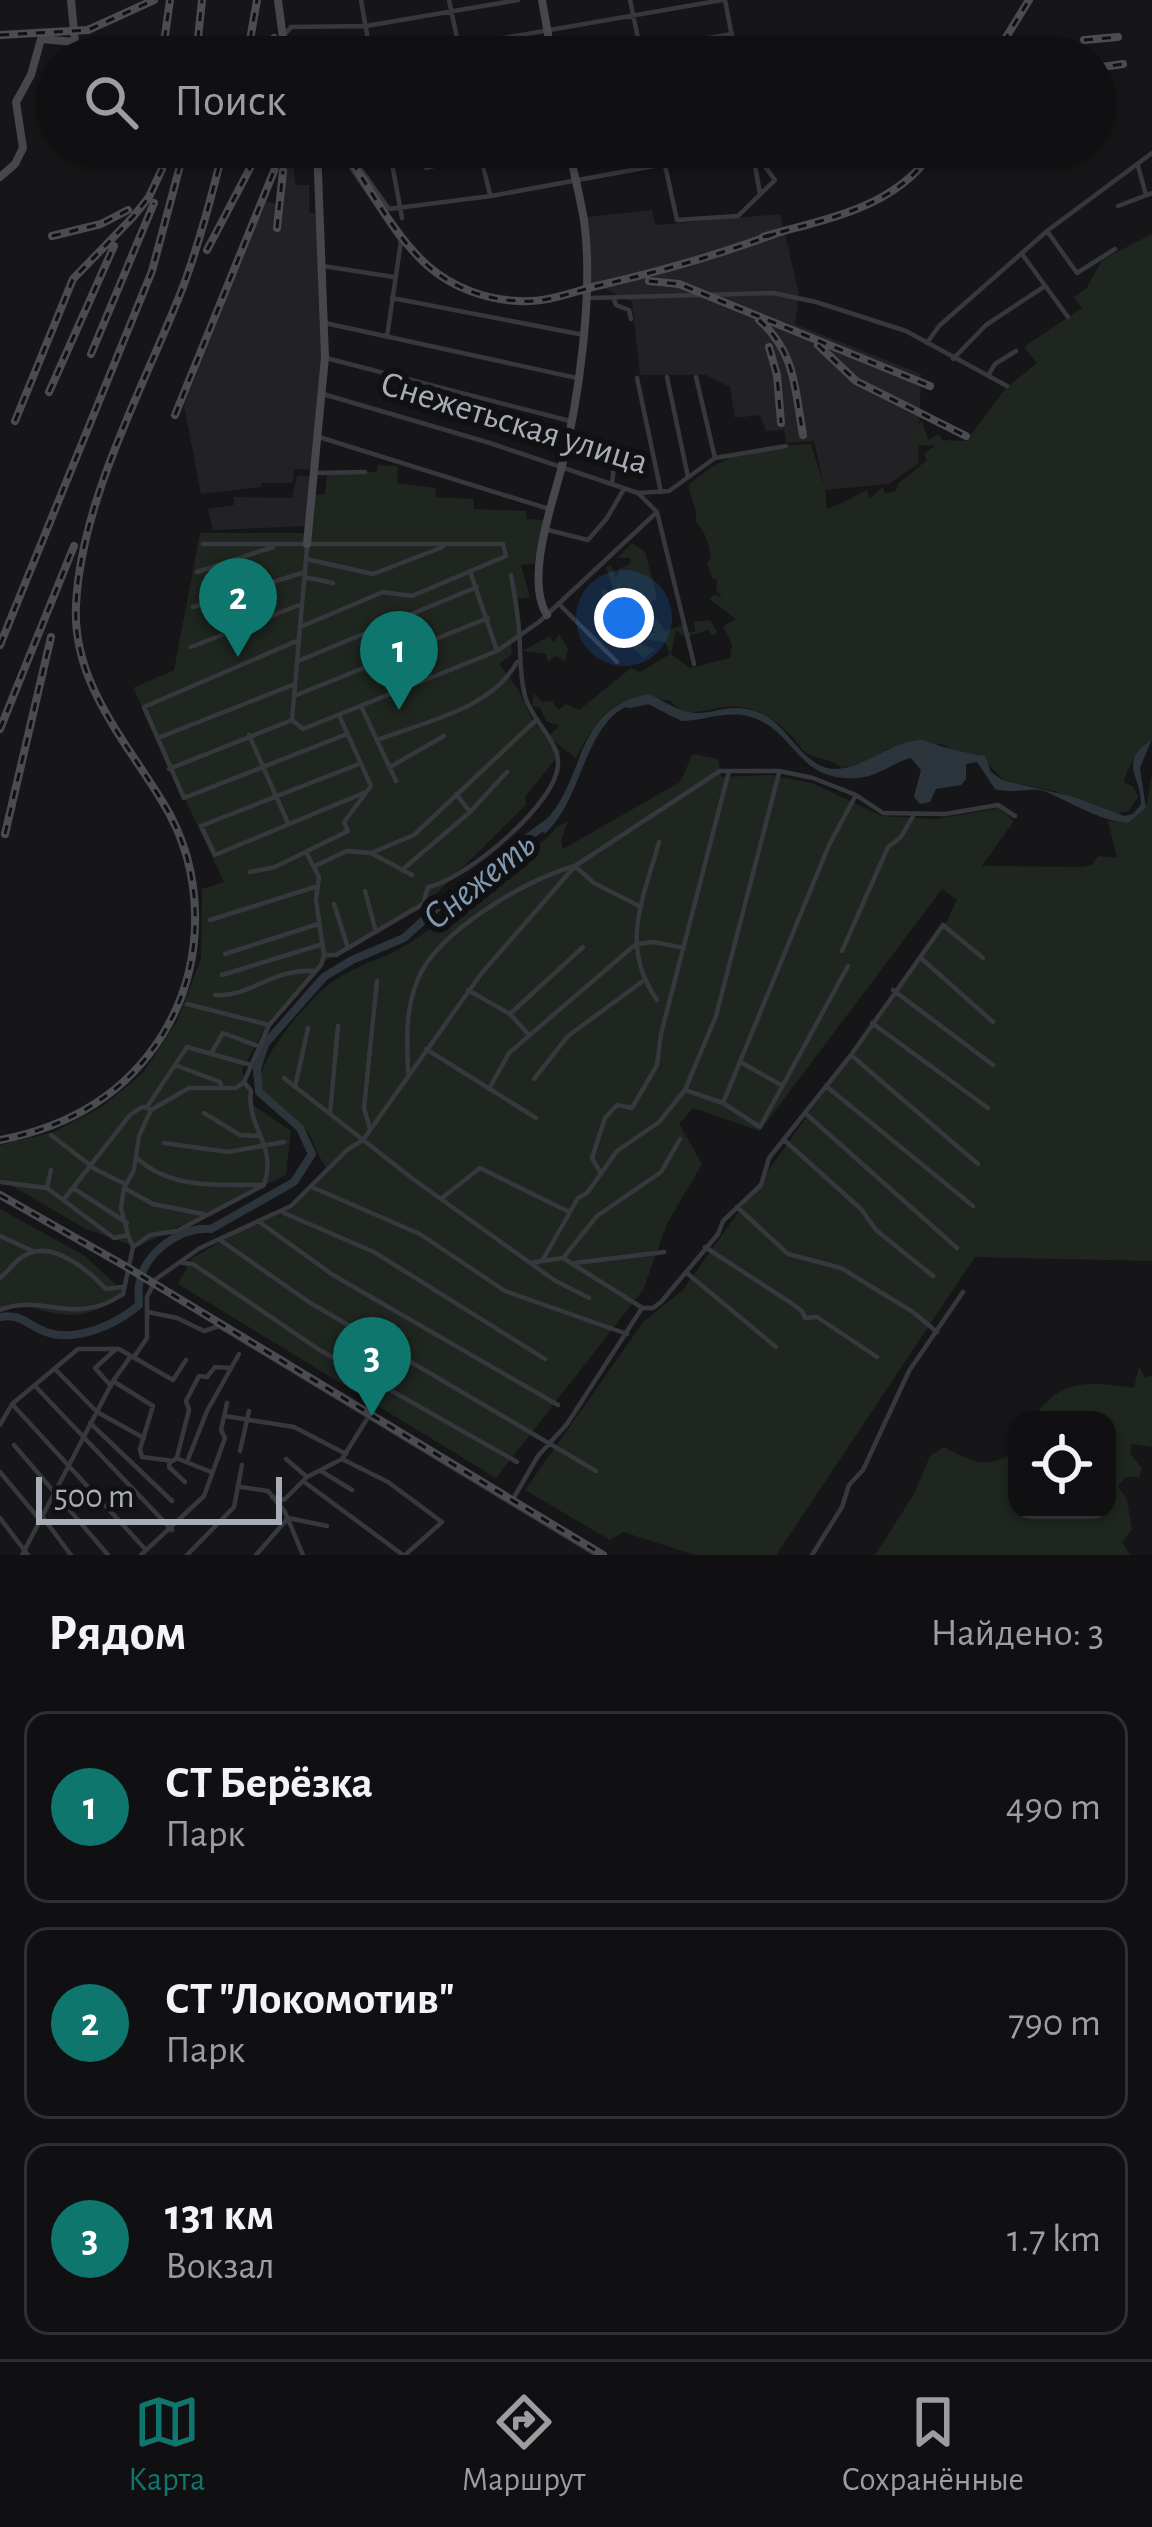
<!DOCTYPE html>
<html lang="ru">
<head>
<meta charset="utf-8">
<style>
	body { margin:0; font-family:"Alegreya Sans",sans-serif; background:#19191b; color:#f1f3f6 }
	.controls { position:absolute; right:36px; bottom:36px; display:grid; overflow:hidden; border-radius:24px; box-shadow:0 3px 9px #0004 }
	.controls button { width:108px; height:108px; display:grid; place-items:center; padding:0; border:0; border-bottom:3px solid #303032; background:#101012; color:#f1f3f6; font:60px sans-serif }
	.scale { position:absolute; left:36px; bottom:30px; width:246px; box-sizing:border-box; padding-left:12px; border:6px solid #a8adb8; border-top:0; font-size:33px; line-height:42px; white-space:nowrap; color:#a8adb8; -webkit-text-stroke:9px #111113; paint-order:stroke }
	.you { position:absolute; left:624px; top:618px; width:42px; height:42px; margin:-30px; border:9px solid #fff; border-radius:50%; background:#1a73e8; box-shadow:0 0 0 18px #1a73e833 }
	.badge { display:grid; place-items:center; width:78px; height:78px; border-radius:50%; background:#0f766e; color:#fff; font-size:39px; font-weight:700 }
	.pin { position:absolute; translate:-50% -99px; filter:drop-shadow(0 3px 6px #0008) }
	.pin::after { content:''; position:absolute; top:63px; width:42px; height:36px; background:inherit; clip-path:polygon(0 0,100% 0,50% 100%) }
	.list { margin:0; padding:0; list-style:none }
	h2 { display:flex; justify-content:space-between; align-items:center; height:156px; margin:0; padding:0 48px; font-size:51px }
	h2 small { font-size:39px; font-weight:400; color:#9c9d9f }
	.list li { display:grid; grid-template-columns:78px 1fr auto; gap:36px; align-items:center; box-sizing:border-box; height:192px; margin:0 24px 24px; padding:0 24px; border:3px solid #303032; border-radius:24px }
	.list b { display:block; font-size:45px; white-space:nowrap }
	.list p { margin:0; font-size:39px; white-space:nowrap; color:#9c9d9f }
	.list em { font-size:39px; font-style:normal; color:#9c9d9f }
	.icon { flex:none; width:66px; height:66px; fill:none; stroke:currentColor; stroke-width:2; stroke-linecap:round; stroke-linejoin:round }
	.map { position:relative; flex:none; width:1152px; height:1555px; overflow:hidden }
	.search { position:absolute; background:#101012; box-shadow:0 3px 9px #0004; left:36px; right:36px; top:36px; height:132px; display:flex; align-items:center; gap:30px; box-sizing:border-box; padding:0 42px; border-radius:66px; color:#9c9d9f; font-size:45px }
	.sheet { height:804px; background:#101012 }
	nav { display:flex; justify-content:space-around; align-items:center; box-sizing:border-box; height:168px; border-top:3px solid #303032; background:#101012; font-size:33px; color:#9c9d9f }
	nav a { display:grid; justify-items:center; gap:6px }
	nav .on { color:#0f766e }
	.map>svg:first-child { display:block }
</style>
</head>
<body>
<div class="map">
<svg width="1152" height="1555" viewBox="0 0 1152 1555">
	<rect width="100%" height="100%" fill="#161618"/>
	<path fill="#222225" d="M287 147H301V164L294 170 295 185H309V213H317L322 382 313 470 294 469 292 483H262L261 487 201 494 184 406 264 201 277 204 281 157 286 156Z
		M652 210 655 225 780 214 799 293 795 324 921 374 918 464 889 484 825 490 814 441 786 443 784 430 766 431 760 415 735 418 730 387 706 375H640L632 302 606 289 591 290 587 217Z
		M297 476H313L308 526 213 530 208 509 234 505V497L292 498Z"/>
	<path fill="#1e261f" d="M1152 234V739C1141 745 1125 770 1124 782L1134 787 1138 797 1129 811 1115 814 1054 791 1003 780 979 754 964 755 941 744 887 749 866 762 842 768C831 759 820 760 808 754 801 750 800 746 795 740 781 724 762 710 740 707 716 703 688 724 671 701 616 690 600 713 576 758L551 739 561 752 525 797 526 805 435 895 322 963 269 1021 242 1070 252 1104 291 1131 286 1175 137 1247 86 1229 0 1179V1145L54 1132 103 1106 143 1073 177 1021 201 959 202 889 224 882 133 688 174 670 200 533H311L314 495 325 494 327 473 376 472 378 465 398 466 397 483 436 488 435 497 474 499V509L526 511V519L543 520 539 563 521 565 530 597 517 599 519 634 511 641 512 654 499 664 518 689 533 721 548 737 559 726 546 721 540 708 532 706 534 693 542 702 552 701 558 710 566 704 579 710 631 668 640 672 670 654 665 642 642 639 647 633H655L648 609 666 631 683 625 688 632H695L694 622 710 620 717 632 713 636 708 630 685 637 676 630 671 654 690 668 730 658 732 645 723 626 736 619 709 599 715 594 722 598 716 589 717 580 712 578 707 563 711 559C709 544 706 533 696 522 698 507 690 500 689 485 727 450 761 447 811 444L823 483 837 482 825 488 827 509C843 503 853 497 867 490L869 499 883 487 885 493 896 491 898 484 927 460 924 454 935 446 919 445 909 439 922 421 928 440 939 434 942 440 966 441 1005 389 1037 363 1024 347 1082 308 1074 297 1087 288 1102 260Z
		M632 543 645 552 657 597 650 604H643L646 620 631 637 633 642 656 649 644 658C635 648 620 644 623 629L630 630 629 625 619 623 625 618 632 623 635 619 618 615 601 594 602 588 615 595 606 567 611 565 616 578 619 569 631 563 630 558H617Z
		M559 634 568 649 565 661 555 656 548 662 546 654 522 651 550 636 554 643Z
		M693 754 718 759 721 777 771 775 812 783 882 816 936 819 999 808 1014 821 982 866 1081 867 1092 865 1098 856 1117 858 1108 821 1128 823 1146 808 1152 775V1261L975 1257 776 1555H695L623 1532 610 1540 525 1490 644 1321 682 1291 948 919 957 900 942 889 760 1131 693 1108 679 1124 702 1164 667 1224 643 1290 496 1478 178 1284 192 1258 247 1227 293 1208 326 1167C316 1155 315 1140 305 1128 291 1114 265 1103 261 1084 256 1059 311 997 332 982 357 964 389 958 414 940 460 908 518 869 557 827L568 821 561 841 563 849 680 782Z
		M0 1209 85 1256 127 1295C106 1306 84 1319 59 1314 32 1310 30 1301 0 1308Z
		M1139 1366 1145 1378 1152 1375V1447L1132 1444 1130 1453 1142 1468 1139 1477H1126L1118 1486 1127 1500 1132 1529 1122 1542 1130 1555H875L914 1494 930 1456 944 1447C972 1463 990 1470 1017 1450V1510H1107V1420H1031C1062 1378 1086 1381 1134 1388Z"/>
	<path fill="#2c353c" d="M649 694C662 700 677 710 689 712 713 717 730 699 762 714 788 725 804 769 835 769 867 768 889 741 923 740 939 747 966 753 985 756L991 772 1002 780 1074 797 1124 816 1133 814 1141 804C1141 774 1117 764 1152 739L1140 768 1146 808 1128 823C1097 820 1071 802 1044 791 1034 787 1012 794 995 789L977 762 966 764V779L961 785 936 789 930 802 920 804 914 797 921 770 911 758C894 762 879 776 859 778 794 783 797 728 747 716 724 711 703 721 681 721L671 714 667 704C583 685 590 797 544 834L540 826C589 782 569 709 649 694Z"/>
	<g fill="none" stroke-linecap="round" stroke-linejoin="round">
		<path stroke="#2c353c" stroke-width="8" d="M629 704 649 700 676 714
			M0 1317C20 1313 28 1325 46 1332 76 1343 117 1324 139 1305 139 1298 138 1292 139 1285 143 1253 181 1226 211 1229L294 1182 312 1154 300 1128 259 1092 257 1069 265 1044 324 977 352 960 404 938 457 890 549 822"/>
		<path stroke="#37383d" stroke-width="4.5" d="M361 0 371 57
			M449 0 461 57
			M630 0 642 57
			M725 0 736 57
			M285 34 291 27 366 26 518 0
			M640 50 732 34
			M395 57 722 0
			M337 147 401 241 387 337
			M345 147 389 209 491 196 752 148 760 194
			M389 147 402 218
			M419 147 426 168 452 161 449 147
			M478 147 490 194
			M510 147 514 152 537 147
			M661 147 677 220 738 216 775 180 752 149
			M1138 166 1146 195
			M1118 206 1152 193
			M1047 231 1077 273 1115 249
			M1022 254 1068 317
			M323 266 394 277
			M392 298 584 335
			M589 298 773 293 816 302 906 331 1007 386
			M614 299 616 305 629 310 631 319
			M325 323 577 378
			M927 343 939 326 1047 231 1152 153
			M326 358 570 421
			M953 359 986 325 1045 286
			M989 374 995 364 1016 351
			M667 377 688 477
			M696 377 715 458
			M637 378 661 492
			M323 394 490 443 638 493 669 491 715 458 786 446
			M319 437 549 509
			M317 473 365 472
			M612 484 616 448
			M638 493 657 512 694 664
			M544 529 588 540 607 518 624 489
			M203 544H503L506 556 412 596 383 592 300 627
			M306 559 373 574 443 547
			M470 571 497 651
			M197 572 273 547
			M305 577 333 583
			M559 604 617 662
			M193 607 305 572
			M299 640 144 707 184 798 347 734
			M191 647 302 604
			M298 661 477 587
			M294 696 488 618
			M361 706 396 781
			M292 720 307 547
			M249 735 288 823
			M158 738 295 684
			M377 740C424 722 492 709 517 662
			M359 764 201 826 215 855 366 792
			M390 767 444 736
			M169 769 292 720 303 729 497 651 539 622 657 512
			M456 794 470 812
			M371 853 412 875
			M317 865 347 851 371 853 414 835 535 721
			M575 866 594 883 641 907
			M402 870 470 812 507 772
			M250 872 275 867 348 831 344 822 371 786 339 715
			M365 891 376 932
			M334 904 348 948
			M210 920 318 886
			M842 951 888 847 901 837 913 816
			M225 954 318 924
			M324 955H336L423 904 428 887C465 880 560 802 558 762 557 739 531 719 525 696 519 673 521 654 519 631 518 612 514 593 511 575
			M922 959 993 1022
			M222 975 323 944
			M468 990 510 1014 529 1035
			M893 990 993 1065
			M215 995C249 998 274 967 316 971
			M657 1000C619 946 643 900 659 842
			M187 1004 269 1025
			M510 1014 583 947
			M872 1023 988 1108
			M426 1049 536 1118
			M212 1052 223 1033 258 1046
			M851 1055 978 1164
			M742 1063 781 1085
			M175 1065 220 1082 221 1086
			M408 1072C407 1038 405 1010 418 979 437 932 528 878 575 866
			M284 1078 413 1179 554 1280 589 1298
			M534 1079 568 1036 643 981
			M826 1086 973 1206
			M295 1087 308 1028
			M489 1089 509 1053 636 944 654 942 684 948
			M685 1090 723 1103 760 1127 848 966
			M723 1103 829 845 856 795
			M147 1107 187 1047 251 1065
			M204 1113 240 1135 258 1136
			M805 1113 957 1248
			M330 1114 338 1026
			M370 1129 364 1108 377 981
			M51 1135 95 1169 125 1184
			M784 1140 861 1209 876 1230 933 1276
			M164 1143 228 1152 284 1142
			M138 1159C172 1190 219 1184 263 1185
			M601 1174 592 1158 605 1118 617 1105 632 1108 657 1065 661 1034 729 771
			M0 1182 47 1188 114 1238 128 1235 121 1208 124 1188 134 1170 139 1136 151 1110 189 1088H236L244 1082 269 1025 321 965 324 955 316 900 319 877 306 852
			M47 1188 51 1170
			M73 1188 127 1223
			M124 1188 153 1204 203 1214
			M314 1188 420 1234 505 1291 627 1334
			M65 1198 130 1115 142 1107 148 1108
			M442 1198 480 1168 569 1212
			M737 1207 788 1254 841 1268 913 1312 937 1332
			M284 1213 374 1252 545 1359
			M258 1221 333 1275 558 1405
			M0 1236 33 1251
			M220 1240 309 1302 596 1471
			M133 1247 150 1235 177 1231 264 1185C278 1146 246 1127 251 1091L244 1082
			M705 1247 791 1303 802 1311 805 1318 817 1317 877 1357
			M563 1258 597 1216 661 1172 680 1139
			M542 1261 563 1258 641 1307
			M183 1263 193 1264 318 1349 517 1462
			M531 1263 542 1261 578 1198 587 1193 617 1151 659 1122 685 1090 716 1016 779 773
			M575 1263 664 1252
			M688 1274 776 1347
			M0 1278C10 1270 17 1257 30 1253 56 1243 89 1271 106 1289L122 1287
			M0 1310C43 1292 73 1328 123 1294L133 1247 128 1235
			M148 1312 177 1318 204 1331 219 1326 597 1555
			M134 1357 147 1338V1297L156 1279 200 1248 291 1206 347 1150 363 1140 481 974 575 866 720 771H779L813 778 856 795 883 813 945 814 998 805 1015 816
			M56 1370 97 1412 144 1438
			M113 1381 153 1406 140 1449 142 1457 173 1461 176 1458 211 1472
			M111 1386 95 1368 116 1349
			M36 1387 172 1530
			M12 1404 146 1550
			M225 1416 294 1427 346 1454
			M90 1423 172 1501
			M0 1425 12 1404 78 1349H119L173 1380 186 1360
			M14 1445 108 1555
			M240 1451 249 1411
			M177 1457 189 1410 186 1401 199 1376 207 1377 215 1367 231 1368
			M286 1459 307 1477
			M342 1459 388 1482 442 1522 405 1555
			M170 1461 169 1467 185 1482
			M187 1462 207 1411 239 1354
			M321 1471 352 1490
			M0 1472 40 1520
			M303 1481 403 1555
			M241 1487 268 1491 285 1512 303 1555
			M272 1497 284 1500 307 1477 342 1459 367 1419
			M513 1499 538 1456 567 1424 642 1308H653L661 1302 718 1234 723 1221 761 1185 769 1158 851 1055 943 925 983 958
			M42 1516 71 1555
			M0 1518 28 1555
			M22 1555 113 1381 131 1356
			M141 1555 204 1496 225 1438 221 1430 227 1403
			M187 1555 234 1507 242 1465
			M256 1555 288 1518 327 1526
			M812 1555 842 1507 849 1485 863 1470 909 1371 963 1292"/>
		<path stroke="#45474d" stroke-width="8" d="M278 0 283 38 291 57
			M542 0 552 57
			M0 177 15 164 23 148 16 102 31 75 41 39 75 42 71 0
			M307 544 325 357 317 147
			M547 615C525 581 551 507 561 470 579 400 594 292 584 220 580 196 573 171 569 147"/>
		<g stroke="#4a4c52" stroke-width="8">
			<path id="rail" d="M0 35 88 30 154 0
				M274 38 282 57
				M1084 40 1118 37
				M162 57 170 0
				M196 57 202 0
				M247 57 257 0
				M994 57 1029 0
				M1006 57 1031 46 1060 42
				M1095 68 1123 64
				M342 147C369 186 393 235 428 266 453 288 487 300 520 301 548 303 574 291 601 285 661 271 719 255 777 233
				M277 228 283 171
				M52 236 101 224 128 210
				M763 237C830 217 896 209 936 147
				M207 250 261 147
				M649 281 679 284 930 386
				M759 320C796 352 795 391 803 435
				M818 345 856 381 966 436
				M769 347 777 375 781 423
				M91 354 154 203
				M49 392 114 246
				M175 415 274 171 280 147
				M15 421 73 279 133 217 149 197 162 169
				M0 645 152 271 185 147
				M0 729 74 546
				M5 834 51 637
				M0 1140C68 1127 126 1094 163 1034 206 964 206 871 162 801 125 740 72 682 76 605 81 499 145 385 183 287 200 241 212 194 224 147
				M0 1195 125 1266 603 1555"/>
		</g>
		<use href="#rail" stroke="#111113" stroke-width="3" stroke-dasharray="9" stroke-linecap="butt"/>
	</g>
	<g text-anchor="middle" stroke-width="12" stroke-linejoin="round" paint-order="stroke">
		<g font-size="36" fill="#a8adb8" stroke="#111113">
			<text transform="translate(515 421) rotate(17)" y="13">Снежетьская улица</text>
		</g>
		<g font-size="39" font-style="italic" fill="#7f9bb3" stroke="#111113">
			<text transform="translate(478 879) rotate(-39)" y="14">Снежеть</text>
		</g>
	</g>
</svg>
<div class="controls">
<button><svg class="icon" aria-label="locate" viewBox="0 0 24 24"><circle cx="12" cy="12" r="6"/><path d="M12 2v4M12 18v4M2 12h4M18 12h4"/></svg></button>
</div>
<div class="scale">500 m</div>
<div class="you"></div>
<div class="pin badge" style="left:399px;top:710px">1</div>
<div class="pin badge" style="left:238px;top:657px">2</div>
<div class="pin badge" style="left:372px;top:1416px">3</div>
<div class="search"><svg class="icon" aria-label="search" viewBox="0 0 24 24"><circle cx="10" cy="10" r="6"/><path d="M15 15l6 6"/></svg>Поиск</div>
</div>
<section class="sheet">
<h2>Рядом<small>Найдено: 3</small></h2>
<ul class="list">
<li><span class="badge">1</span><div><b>СТ Берёзка</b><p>Парк</p></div><em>490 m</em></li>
<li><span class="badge">2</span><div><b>СТ &quot;Локомотив&quot;</b><p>Парк</p></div><em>790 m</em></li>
<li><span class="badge">3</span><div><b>131 км</b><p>Вокзал</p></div><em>1.7 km</em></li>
</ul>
</section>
<nav>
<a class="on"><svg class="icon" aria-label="map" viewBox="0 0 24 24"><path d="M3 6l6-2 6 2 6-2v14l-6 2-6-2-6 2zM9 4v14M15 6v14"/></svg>Карта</a>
<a><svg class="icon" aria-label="directions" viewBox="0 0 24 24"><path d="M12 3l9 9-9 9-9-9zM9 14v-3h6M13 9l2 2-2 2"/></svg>Маршрут</a>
<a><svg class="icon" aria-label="saved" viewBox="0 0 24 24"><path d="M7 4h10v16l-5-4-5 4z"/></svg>Сохранённые</a>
</nav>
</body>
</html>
